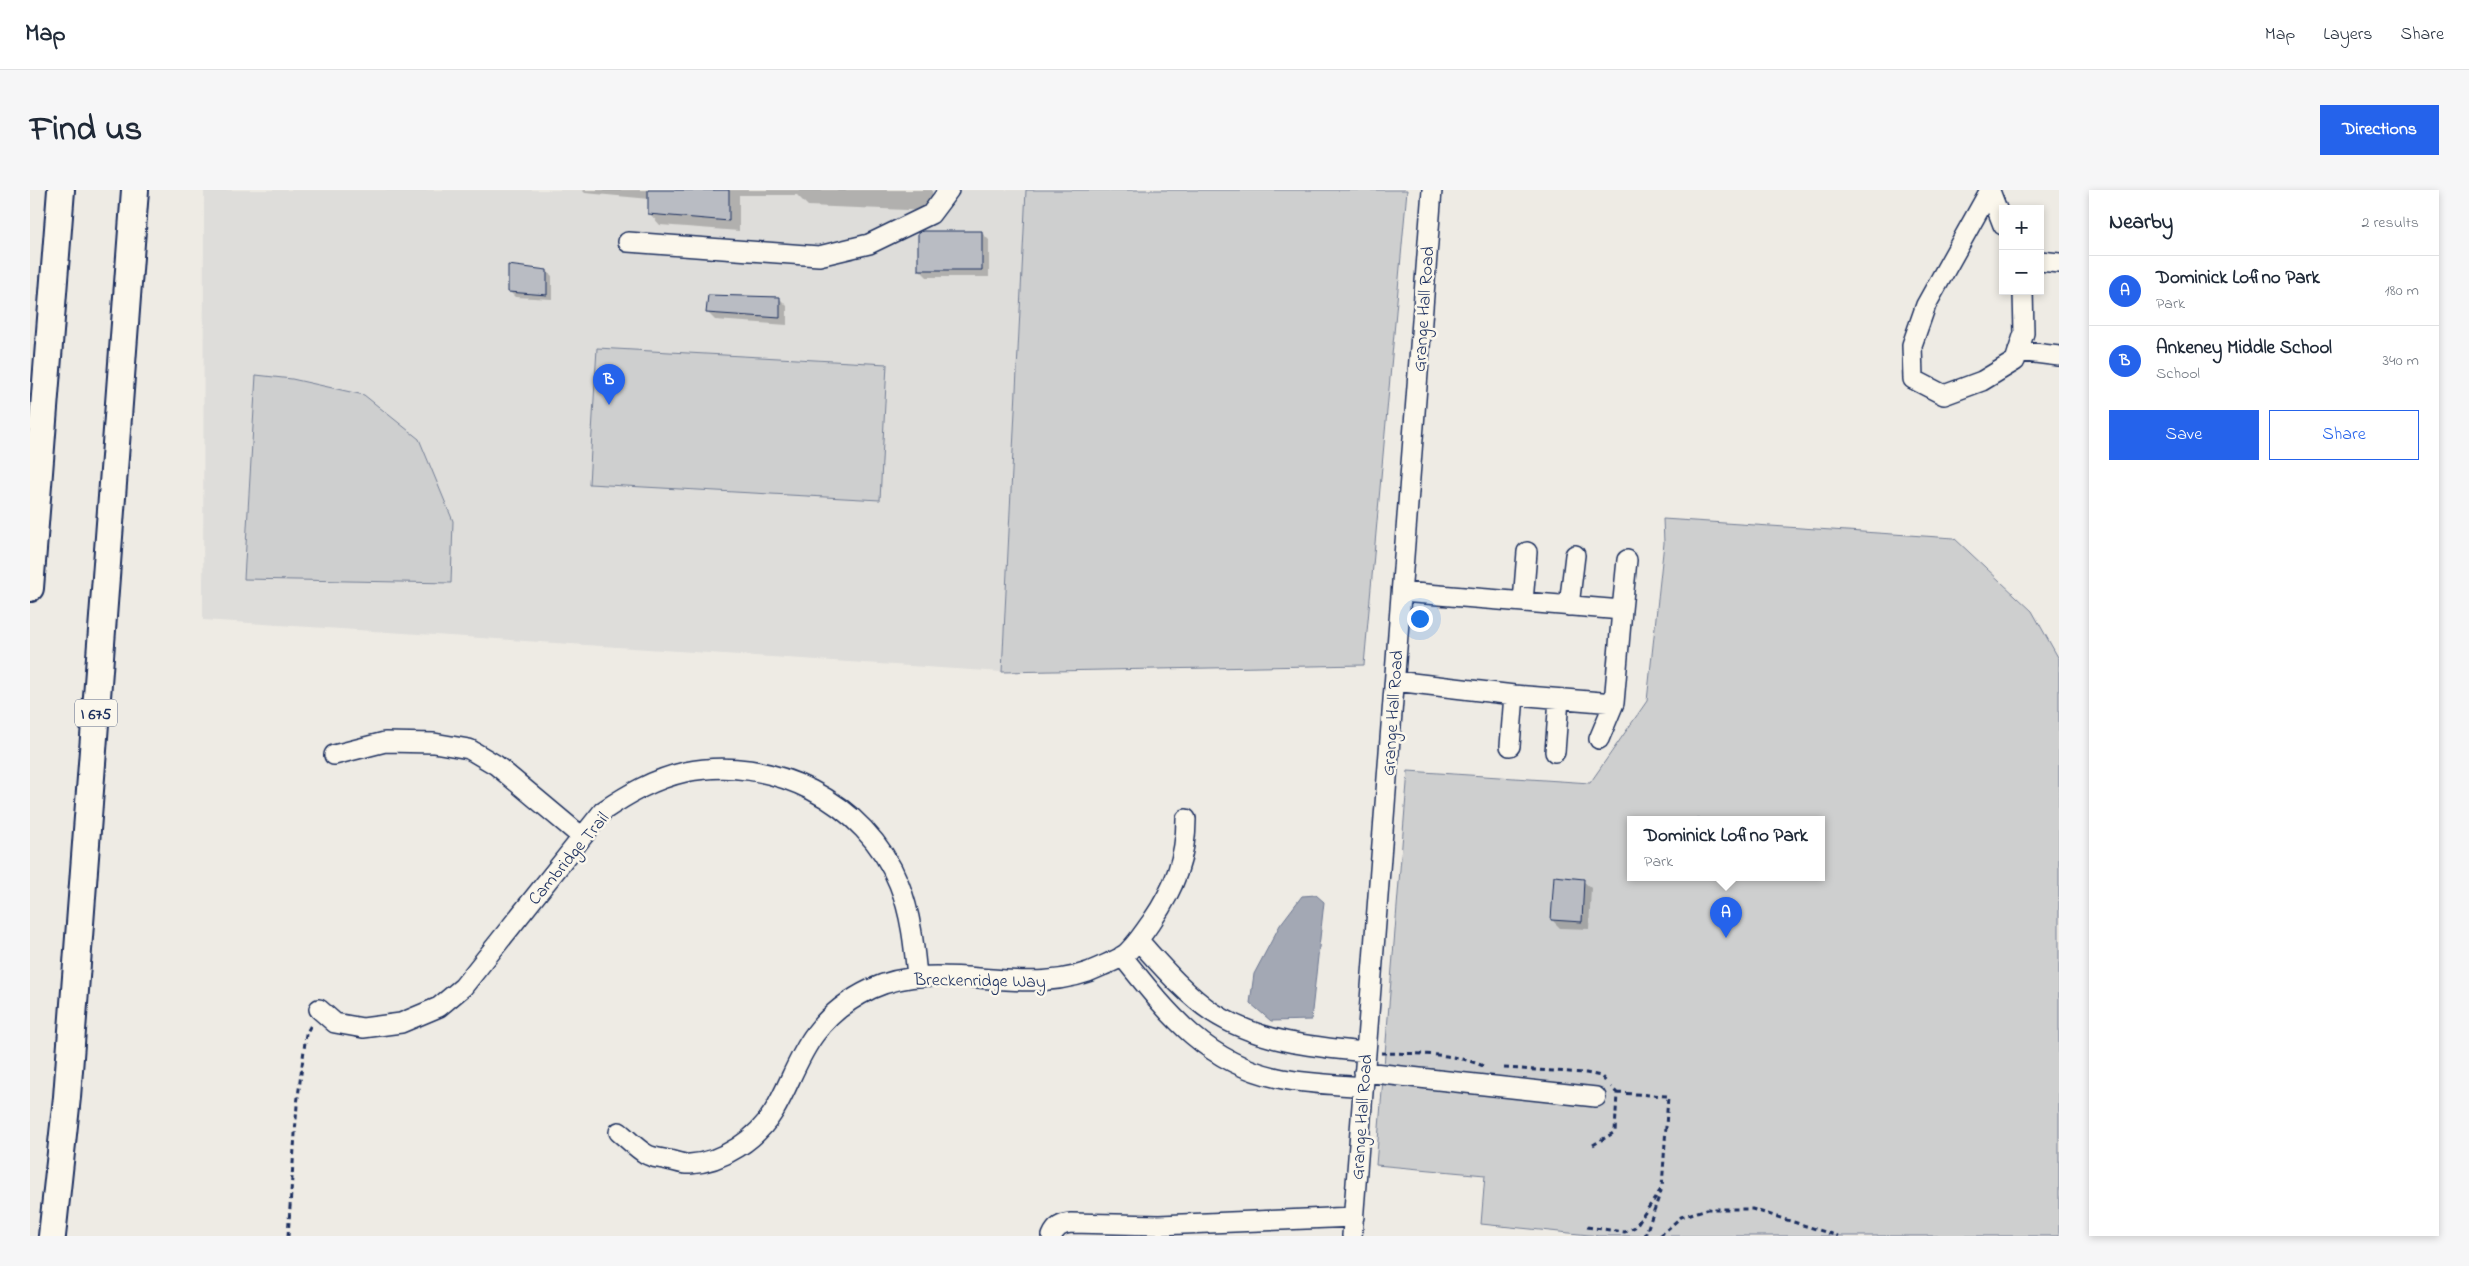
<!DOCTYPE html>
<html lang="en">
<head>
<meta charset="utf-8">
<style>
	body { margin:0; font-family:"Indie Flower",sans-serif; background:#f6f6f7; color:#1f2937 }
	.controls { position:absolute; right:15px; top:15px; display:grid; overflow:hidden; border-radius:0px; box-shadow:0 2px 8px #0003 }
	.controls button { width:45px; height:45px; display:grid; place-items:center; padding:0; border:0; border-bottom:1px solid #e0e1e3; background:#fff; color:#1f2937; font:25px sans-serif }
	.you { position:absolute; left:1389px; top:428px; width:18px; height:18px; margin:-12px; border:4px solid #fff; border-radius:50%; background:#1a73e8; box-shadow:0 0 0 8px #1a73e833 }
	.badge { display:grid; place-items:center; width:32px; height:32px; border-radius:50%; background:#2563eb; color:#fff; font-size:16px; font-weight:700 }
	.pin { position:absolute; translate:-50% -41px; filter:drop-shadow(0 1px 2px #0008) }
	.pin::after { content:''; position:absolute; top:26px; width:18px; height:15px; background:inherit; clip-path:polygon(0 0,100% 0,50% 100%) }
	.popup { position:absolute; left:1597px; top:626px; width:198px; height:65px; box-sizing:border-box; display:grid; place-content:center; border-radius:0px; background:#fff; filter:drop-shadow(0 1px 4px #0005); font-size:16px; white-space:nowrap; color:#747a83 }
	.popup b { font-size:19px; color:#1f2937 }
	.popup::after { content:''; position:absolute; left:50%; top:100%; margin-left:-10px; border:10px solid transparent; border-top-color:#fff }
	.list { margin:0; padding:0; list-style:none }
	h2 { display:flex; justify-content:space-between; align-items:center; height:65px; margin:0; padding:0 20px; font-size:21px }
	h2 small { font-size:16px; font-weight:400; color:#747a83 }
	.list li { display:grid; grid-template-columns:32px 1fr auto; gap:15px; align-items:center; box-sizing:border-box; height:70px; padding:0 20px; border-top:1px solid #e0e1e3 }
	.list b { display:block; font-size:19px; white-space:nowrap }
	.list p { margin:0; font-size:16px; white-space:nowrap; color:#747a83 }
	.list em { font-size:16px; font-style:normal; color:#747a83 }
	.actions { display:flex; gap:10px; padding:15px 20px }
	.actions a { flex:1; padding:11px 0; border:1px solid #2563eb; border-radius:0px; text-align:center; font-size:18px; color:#2563eb }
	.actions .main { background:#2563eb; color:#fff }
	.map { position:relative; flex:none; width:2029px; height:1046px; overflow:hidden; border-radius:0px }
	header { display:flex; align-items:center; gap:30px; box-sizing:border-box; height:70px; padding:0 25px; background:#fff; border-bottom:1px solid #e0e1e3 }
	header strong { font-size:24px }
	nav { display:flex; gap:28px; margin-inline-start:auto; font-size:18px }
	.intro { display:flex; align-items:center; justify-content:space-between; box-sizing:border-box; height:120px; padding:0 30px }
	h1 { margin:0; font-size:35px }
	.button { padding:12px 22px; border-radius:0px; background:#2563eb; color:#fff; font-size:18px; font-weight:700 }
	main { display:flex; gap:30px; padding:0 30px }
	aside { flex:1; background:#fff; border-radius:0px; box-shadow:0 2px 8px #0003 }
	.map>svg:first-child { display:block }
</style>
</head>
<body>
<header>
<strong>Map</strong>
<nav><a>Map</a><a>Layers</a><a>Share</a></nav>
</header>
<div class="intro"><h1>Find us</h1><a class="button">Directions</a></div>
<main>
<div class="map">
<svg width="2029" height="1046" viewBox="0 0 2029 1046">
	<rect width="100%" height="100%" fill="#eeebe4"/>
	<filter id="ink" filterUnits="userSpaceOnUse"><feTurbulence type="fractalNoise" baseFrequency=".02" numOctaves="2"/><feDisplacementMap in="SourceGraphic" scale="10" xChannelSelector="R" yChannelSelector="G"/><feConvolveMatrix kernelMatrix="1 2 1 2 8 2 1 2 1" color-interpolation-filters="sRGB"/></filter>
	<g filter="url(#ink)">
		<path fill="#deddda" d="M174 0H996L972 482 173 430Z"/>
		<path fill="#cecfcf" stroke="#747f96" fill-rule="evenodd" d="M996 0H1377L1334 475 972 482Z
			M567 158 857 174 850 310 559 294Z
			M226 185 262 189 334 205 389 249 423 331 421 393 214 389Z
			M1633 329 1924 348 2002 421 2029 469V1046H1569L1451 1034 1455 985 1346 975 1378 581 1560 593 1617 511 1634 353ZM1601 629H1791V687H1601Z"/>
		<path fill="#a3a8b4" stroke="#6d7892" d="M1286 705 1294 712 1281 830 1241 831 1220 813 1224 784 1250 735 1272 706Z"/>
		<path fill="#0003" d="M552 0H902V21L778 16 767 5H709V41L630 35 620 24V9L555 3Z
			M951 42 959 50V87H897L889 79Z
			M517 81 522 86V109L485 107 480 102Z
			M749 108 757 116V135L685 130 677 122Z
			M1553 691 1561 698 1559 739 1530 738 1522 730Z"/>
		<path fill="#b9bcc3" stroke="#1b2f5e" d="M618 0H699V31L618 24Z
			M893 41H952V80H888V43Z
			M478 75 517 80V105L478 102Z
			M678 105 750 107V128L676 123Z
			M1524 686 1554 689 1552 732 1521 730Z"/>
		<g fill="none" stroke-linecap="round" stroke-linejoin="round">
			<g stroke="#1b2f5e" stroke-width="22">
				<path id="minor" d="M1960 0 1896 115 1882 155 1883 189 1914 205 1952 191 1985 171 1994 143 1993 101
					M1960 1 1973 35
					M598 52 789 66 839 54 901 24 919 0
					M2010 71 2029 73
					M1988 161 2029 166
					M1493 412 1497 362
					M1539 416 1545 365
					M1592 420 1597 370
					M1365 491 1484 505 1584 513 1592 420 1372 402
					M1569 549 1584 513
					M1480 556 1484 505
					M1525 562 1529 509
					M304 565 355 552 404 553 439 559 466 575 552 647
					M1108 750C1131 775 1154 803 1182 822 1228 852 1283 857 1336 862
					M1092 766C1137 822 1174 872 1248 888 1276 894 1305 894 1332 897
					M289 819 305 833 333 838 371 833 409 817 433 797 573 621C598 604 624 589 655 582 740 564 836 611 869 694 881 724 884 755 887 786
					M1334 882 1566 907
					M589 942C598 949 606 958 616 964 622 968 631 968 638 970 645 971 653 975 660 974 693 972 727 949 744 921 759 896 767 868 785 844 799 825 820 809 841 799 915 765 998 813 1072 776 1079 773 1087 770 1093 766 1105 757 1113 743 1122 731 1144 699 1156 668 1156 629
					M1022 1046C1026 1037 1031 1034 1041 1033L1129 1035 1324 1027
					M1322 1046 1402 0"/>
			</g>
			<g stroke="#1b2f5e" stroke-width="30">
				<path id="highway" d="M0 398 31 0
					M22 1046 37 907 105 0"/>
			</g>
			<path stroke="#1b2f5e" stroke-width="3" stroke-dasharray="5 4" stroke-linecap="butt" d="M1351 863C1386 864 1421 862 1453 876
				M1474 878 1556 883 1571 886 1577 893
				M1587 903 1638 906 1632 998
				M1563 955 1585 942 1587 903 1581 897
				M1557 1037 1595 1042 1605 1037 1632 998 1615 1046
				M258 1046 267 915 276 844 282 833
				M1630 1046 1651 1027 1677 1019H1722L1808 1046"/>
			<use href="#minor" stroke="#fbf7ec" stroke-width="19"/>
			<use href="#highway" stroke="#fbf7ec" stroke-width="26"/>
		</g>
	</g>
	<g text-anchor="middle" stroke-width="5" stroke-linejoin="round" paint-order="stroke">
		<rect fill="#fbf7ec" stroke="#5e6b89" stroke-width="1" x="45" y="509.5" width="42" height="27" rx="4"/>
		<g font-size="16" font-weight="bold" fill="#1b2f5e">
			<text x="66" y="529">I 675</text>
		</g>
		<g font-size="18" fill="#1b2f5e" stroke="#fbf7ec">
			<text transform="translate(1393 119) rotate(-86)" y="6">Grange Hall Road</text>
			<text transform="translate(1362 523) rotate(-86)" y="6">Grange Hall Road</text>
			<text transform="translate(538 668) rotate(-50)" y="6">Cambridge Trail</text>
			<text transform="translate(950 790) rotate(1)" y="6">Breckenridge Way</text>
			<text transform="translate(1331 927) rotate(-86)" y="6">Grange Hall Road</text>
		</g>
	</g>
</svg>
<div class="controls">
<button>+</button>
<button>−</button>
</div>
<div class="you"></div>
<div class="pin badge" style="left:1696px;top:748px">A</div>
<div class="popup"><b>Dominick Lofino Park</b>Park</div>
<div class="pin badge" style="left:579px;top:215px">B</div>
</div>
<aside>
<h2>Nearby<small>2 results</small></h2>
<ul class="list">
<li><span class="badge">A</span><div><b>Dominick Lofino Park</b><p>Park</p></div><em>180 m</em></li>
<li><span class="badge">B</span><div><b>Ankeney Middle School</b><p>School</p></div><em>340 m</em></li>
</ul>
<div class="actions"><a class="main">Save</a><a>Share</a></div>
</aside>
</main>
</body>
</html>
